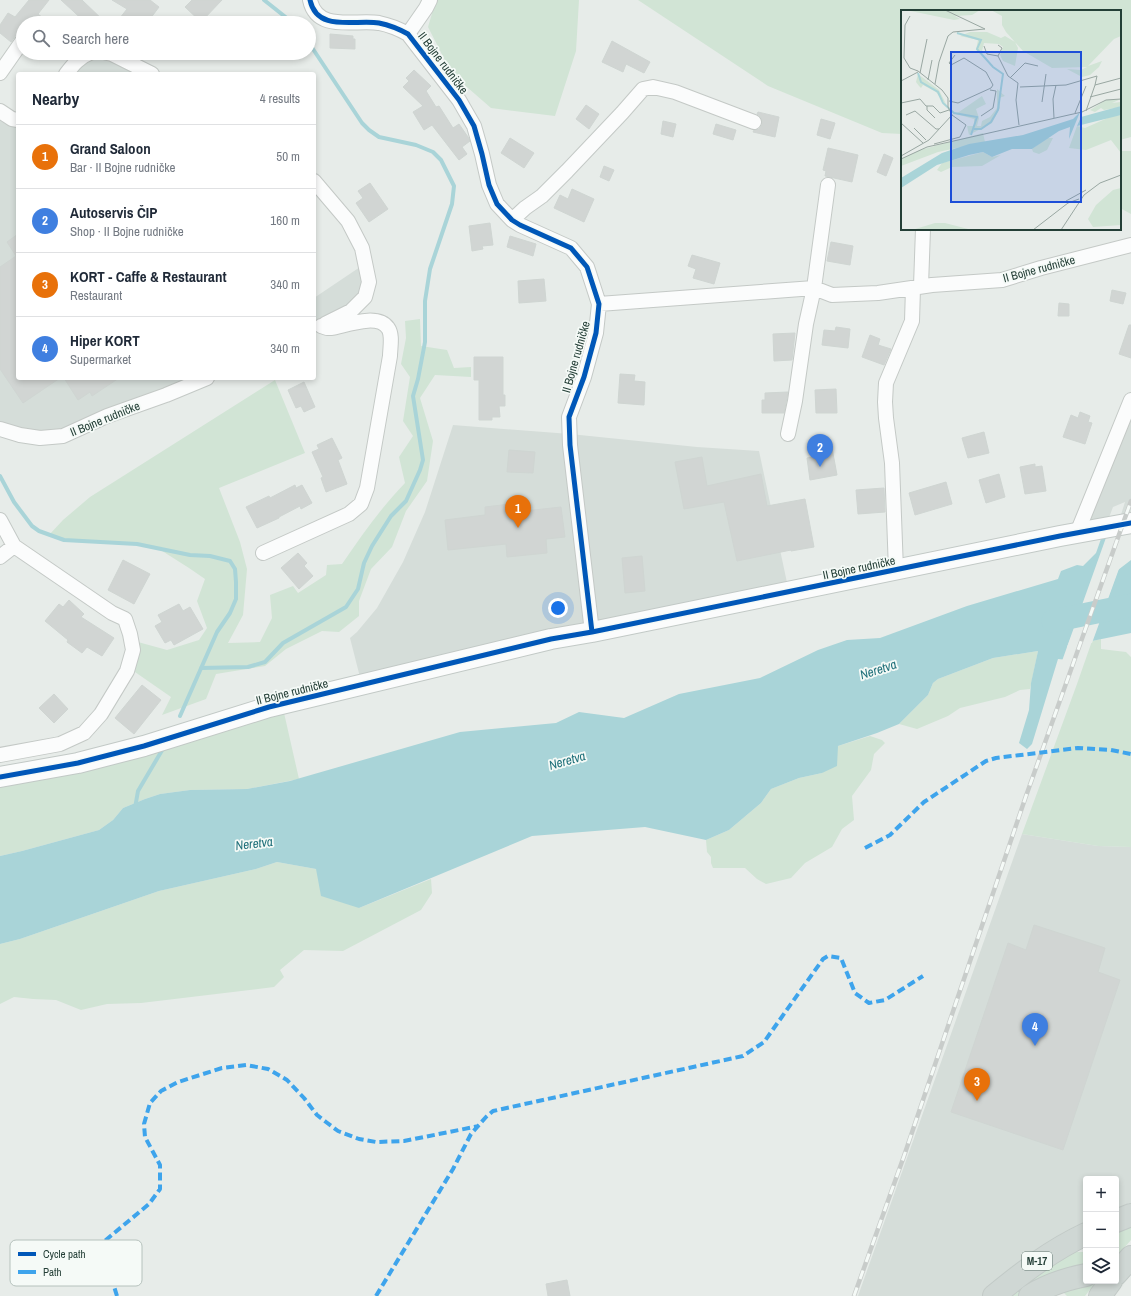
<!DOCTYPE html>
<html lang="en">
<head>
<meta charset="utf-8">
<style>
	body { margin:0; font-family:"Archivo Narrow",sans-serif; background:#f6f6f7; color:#1f2937 }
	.controls { position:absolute; right:12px; bottom:12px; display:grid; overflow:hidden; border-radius:4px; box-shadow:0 2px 6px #0003 }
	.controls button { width:36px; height:36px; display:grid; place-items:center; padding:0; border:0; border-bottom:1px solid #e0e1e3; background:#fff; color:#1f2937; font:20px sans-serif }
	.you { position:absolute; left:558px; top:608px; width:14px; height:14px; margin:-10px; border:3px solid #fff; border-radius:50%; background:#1a73e8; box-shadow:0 0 0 6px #1a73e833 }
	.badge { display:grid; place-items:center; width:26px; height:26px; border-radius:50%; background:#687c75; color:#fff; font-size:13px; font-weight:700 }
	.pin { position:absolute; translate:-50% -33px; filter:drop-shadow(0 1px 2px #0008) }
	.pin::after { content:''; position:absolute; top:21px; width:14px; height:12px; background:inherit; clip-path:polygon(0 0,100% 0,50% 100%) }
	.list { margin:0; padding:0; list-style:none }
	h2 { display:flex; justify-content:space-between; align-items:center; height:52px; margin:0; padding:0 16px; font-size:17px }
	h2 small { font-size:13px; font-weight:400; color:#747a83 }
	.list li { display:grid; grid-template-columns:26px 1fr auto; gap:12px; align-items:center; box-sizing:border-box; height:64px; padding:0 16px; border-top:1px solid #e0e1e3 }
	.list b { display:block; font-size:15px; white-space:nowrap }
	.list p { margin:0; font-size:13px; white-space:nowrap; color:#747a83 }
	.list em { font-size:13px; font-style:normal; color:#747a83 }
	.icon { flex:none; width:22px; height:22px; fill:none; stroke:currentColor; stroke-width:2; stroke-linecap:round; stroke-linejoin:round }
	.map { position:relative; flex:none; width:1131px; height:1296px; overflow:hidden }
	.search { position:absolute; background:#fff; box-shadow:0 2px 6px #0003; left:16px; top:16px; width:300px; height:44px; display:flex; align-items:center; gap:10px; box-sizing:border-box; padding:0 14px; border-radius:22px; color:#747a83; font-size:15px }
	.panel { position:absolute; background:#fff; box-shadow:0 2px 6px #0003; left:16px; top:72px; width:300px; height:308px; border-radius:4px }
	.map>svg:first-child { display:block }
</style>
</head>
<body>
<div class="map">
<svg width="1131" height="1296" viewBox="0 0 1131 1296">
	<rect width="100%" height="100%" fill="#e7ece9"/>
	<path fill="#d5ddd9" d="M90 53H107L152 74H66Z
		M0 114 18 125V378H207L63 436 0 429Z
		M366 263 369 282 351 311 314 330V298Z
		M1131 400V523L1120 518 1125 502 1113 507 1105 528 1079 527Z
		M453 425 570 434 697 447 759 451 789 592 362 685 350 638 357 632 377 608 403 562 425 512Z
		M1022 834 1098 846 1131 847V1206L1129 1203 1116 1211V1179H1086V1231L987 1296H858Z"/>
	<path fill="#d1e4d5" d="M436 0H579L576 51 555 116 491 108 452 74 428 27Z
		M638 0H1131V137L1120 140V11H902V134L882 133 768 86Z
		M1120 151H1131V214L1120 208Z
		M420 319 421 346 447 350 454 368 471 367V377L435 375 420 398 433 441 427 481 406 511 392 547 371 569 359 601V616L339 632 322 631 286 649 265 666 216 674 206 699 162 715 171 697 135 672 138 642 167 650 199 640 207 628 197 601 205 579 189 568 159 549 137 544 64 540 49 535 63 520 90 497 275 380 305 453 219 488 240 542 247 569 243 615 228 643 260 642 272 618 270 595 293 586 298 593 326 575 327 565 342 564C362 535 380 509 405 483L399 457 413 436 403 421 410 377 401 364 406 338 405 321Z
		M1101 639V649L1126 652 1131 657V847L1098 846 1022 834 1077 684 1092 641Z
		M1038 651 1030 689 1020 690 1005 697 960 708 948 716 917 729 899 724 928 695 933 683 938 679 993 658Z
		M282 704 299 779 247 789 190 790 160 794 145 799 123 808 113 820 99 830 22 851 0 856V777Z
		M870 736 882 740 885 743 874 754 871 770 852 796 854 820 842 829 832 847 805 863 791 878 766 884 757 879 745 868H713L711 863V857L707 852 706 840 729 830 761 803 771 789 799 778 822 773 838 746Z
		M277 862 316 869 359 908 431 879 432 893 421 910 343 951 304 950 280 970 284 977 274 987 141 1003 107 1004 81 1010 56 1000 33 999 14 997 0 1004V944L20 939 159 891 256 869Z
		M1131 1220V1240L1116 1257V1227Z
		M1072 1252H1083L1086 1254V1270L1019 1296H1003Z
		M1086 1281 1096 1282 1085 1296H1067L1061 1290Z"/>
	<path fill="#a9d4d8" d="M1120 518 1067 647 1068 660 1058 659 1032 744 1027 749 1019 743 1029 710 1031 683 1038 651 993 658 938 679 933 683 928 695 899 724 877 733 838 746 837 766 822 773 799 778 771 789 761 803 729 830 706 840 645 827 532 836 359 908 321 896 316 869 277 862 256 869 159 891 20 939 0 944V856L22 851 99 830 113 820 123 808 145 799 160 794 190 790 247 789 290 781 460 732 556 723 579 712 624 718 679 694 760 678 818 650 847 640 880 638 967 606 1058 579 1061 571 1077 565 1083 566 1096 553 1107 522Z
		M1131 560V633L1092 641 1118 570Z"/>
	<path fill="#e7ece9" d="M1113 518 1122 519 1074 647 1070 648V661L1068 662 1062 661Z
		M1120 566 1092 643H1091L1090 640 1116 570Z"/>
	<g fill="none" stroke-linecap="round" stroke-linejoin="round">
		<path stroke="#a9d4d8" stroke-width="4" d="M264 0 293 23
			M0 476 14 502 32 526 39 531 64 540 137 544 190 555 210 556 230 561 235 569 236 582V599L230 613 217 632 180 716
			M201 668 248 667 265 662 283 643 346 607 358 589 364 563 372 546 391 516 406 501 420 470 423 460 413 396 418 379 425 342V301L430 269 452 204 454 186 441 160 433 152 416 145 379 137 369 130 362 123 309 43
			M135 808 138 791 164 747"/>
		<path stroke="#a9d4d8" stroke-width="23" d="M1053 621 1131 605"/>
	</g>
	<path fill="#d1d5d3" stroke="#cfd5d2" d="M29 0H49L38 14 49 23H23V32L16 35 11 42 0 33V25L8 13 15 17Z
		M61 0H82L106 23H86Z
		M112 0H150L159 7 147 23H116L127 9Z
		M192 0H222L201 22 185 7Z
		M330 34 353 36V39H355V49L330 48Z
		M612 41 650 62 644 73 626 64 623 72 602 62Z
		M414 70 431 86 426 91 436 107 439 106 453 128 459 124 468 137 470 141 462 147 467 154 459 160 432 125 424 130 413 112 423 106 403 87 409 81 406 78Z
		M586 105 599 114 589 129 576 119Z
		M758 112 779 117 775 137 753 132 754 130 759 129 762 125V120L760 116 757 114Z
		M821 119 835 123 830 139 817 135Z
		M663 121 676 124 673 137 661 134Z
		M716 124 736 130 733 140 713 134Z
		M510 138 534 153 524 168 501 153Z
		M828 148 858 155 852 182 825 176 826 171 823 170Z
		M884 154 893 158 886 176 877 172Z
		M604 166 614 170 609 181 600 177Z
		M370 183 388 209 369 222 356 203 363 198 358 191Z
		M572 189 594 199 584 222 554 208 560 195 568 199Z
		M490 223 493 245 482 246 483 249 472 251 469 226Z
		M18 234V378H60L23 403 0 369V267L16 256 7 242Z
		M510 236 536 244 533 256 507 247Z
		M831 242 853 246 850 265 827 261Z
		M692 255 720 263 714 284 693 278 696 269 688 266Z
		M544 279 546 301 519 303 518 281Z
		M1112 290 1126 293 1123 304 1110 301Z
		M1059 303 1069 304V316H1058Z
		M1129 325H1131V358L1119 354Z
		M836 327 850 329 848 348 822 345 824 330 835 331Z
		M795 333 792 360 774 361 773 334Z
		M870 335 880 339 878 345 891 349 884 365 862 357Z
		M474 357H503V395H505V406H499L500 417H492V420H479V380H474Z
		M620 374 635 375 634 381 645 382 644 405 618 403Z
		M64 378H119L92 396 90 392 78 400Z
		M304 382 315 407 304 412 301 406 296 408 288 390Z
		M836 389 837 413H816L815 390Z
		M788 392 784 413H762V400H765V393Z
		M1080 412 1090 416 1088 422 1092 423 1085 444 1063 437 1071 415 1078 418Z
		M984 432 989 453 968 458 962 438Z
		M332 438 342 458 338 460 347 484 326 492 321 478 323 477 312 452 319 449 317 445Z
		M832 448 837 475 810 480 807 458 818 456 817 450Z
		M509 450 535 452 533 473 507 472Z
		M702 457 707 486 761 474 767 506 805 499 814 547 791 551V550L737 561 724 502 684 509 675 462Z
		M1035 464V467L1042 466 1046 491 1025 494 1020 467Z
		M999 474 1005 497 986 503 979 480Z
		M946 482 952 504 915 515 909 493Z
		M295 485 296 488 302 485 312 503 301 509 300 506 279 517V518L257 528 246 507 269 496 270 498Z
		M884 488 885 512 858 514 856 490Z
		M510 504V508L524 507 525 511 561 507 565 537 546 539 547 553 507 557 506 544 448 550 445 520 485 515V507Z
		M298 553 307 563 304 566 313 576 299 589 281 568Z
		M642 556 645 591 625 593 622 558Z
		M123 560 150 574 134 604 108 590Z
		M69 600 84 614 81 617 114 638 102 656 87 647 82 653 67 642 68 640 45 621 59 604 63 607Z
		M179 604 183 611 190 607 203 629 174 645 171 640 165 643 155 626 162 622 158 615Z
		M142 685 161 700 134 734 115 718Z
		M54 694 68 709 54 723 39 708Z
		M1034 925 1105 948 1098 972 1120 980 1063 1150 951 1112 1008 943 1026 950Z
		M567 1280 570 1296H548L546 1284Z"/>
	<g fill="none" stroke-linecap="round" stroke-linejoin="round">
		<g stroke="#c4c9c6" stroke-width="16">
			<path id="street" d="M310 0C317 33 356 19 379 23 389 25 399 29 408 34L459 100 474 126 482 154 489 185 497 204 512 220 520 225 571 248 587 267 599 304 596 333 584 377 569 417 570 445 592 632
				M408 34 426 8 430 0
				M107 53 112 54 152 74
				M0 73 23 40
				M66 74C73 65 79 57 90 53
				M0 111 12 119 18 120
				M314 181 348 221 362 248 369 282 365 297 351 311 325 324
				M512 220 525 208 542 196 567 171 622 113 643 89 653 87 675 92 754 122
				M921 286 923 229
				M599 304 814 288 832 295 878 293 932 285 1002 280 1041 268 1131 245
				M0 429 20 435 40 438 63 436 107 416 166 395 207 378
				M788 434 795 401 806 324 814 288 828 185
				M0 520 14 546 112 613 125 619 130 634 133 650 127 671 101 714 84 733 60 744 0 755
				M1077 533 1131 400
				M263 553 349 514 361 504 367 488 390 356C390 348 393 335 388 328 378 313 347 325 332 328H327L321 326
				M0 557 14 546
				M896 570 892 463 886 418 885 402 886 383 912 321 913 288"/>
		</g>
		<g stroke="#c2c9c6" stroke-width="22">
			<path id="secondary" d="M0 777 78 763 144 746 269 707 551 639 592 632 1060 536 1131 523"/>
		</g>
		<g stroke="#c2cac7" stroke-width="24">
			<path id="primary" d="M1116 1221 1131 1215
				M1116 1274 1131 1257
				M994 1296C1023 1272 1052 1250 1086 1234
				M1030 1296C1047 1285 1066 1279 1086 1275
				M1100 1296 1111 1281"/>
		</g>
		<use href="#street" stroke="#fbfcfc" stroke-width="14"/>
		<use href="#secondary" stroke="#fbfcfc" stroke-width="20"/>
		<use href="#primary" stroke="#cfd7d4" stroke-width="22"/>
		<g stroke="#c8ccca" stroke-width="4.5">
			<path id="rail" d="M854 1296 904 1156 1026 796 1131 501"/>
		</g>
		<use href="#rail" stroke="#f5faf7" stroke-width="3" stroke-dasharray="9" stroke-linecap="butt"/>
		<path stroke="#3ea4ec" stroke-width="4" stroke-dasharray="8 4" stroke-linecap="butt" d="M865 848 890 835 924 802 986 761 996 758 1078 748 1111 750 1131 754
			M117 1296 101 1244 149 1204 160 1189V1165L145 1137 144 1124 150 1103 161 1091 178 1082 222 1068 246 1065 268 1069 287 1080 304 1098 317 1115 326 1122 338 1131 359 1139 376 1142 404 1141 479 1126
			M376 1296 453 1169 471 1134 486 1117 493 1111 743 1056 764 1042 823 959 828 956 841 958 855 993 869 1003 885 1000 923 976"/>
		<g stroke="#f5faf7" stroke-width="8">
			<path id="cycleway" d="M310 0C317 33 356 19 379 23 389 25 399 29 408 34L459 100 474 126 482 154 489 185 497 204 512 220 520 225 571 248 587 267 599 304 596 333 584 377 569 417 570 445 592 632
				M0 777 78 763 144 746 269 707 551 639 592 632 1060 536 1131 523"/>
		</g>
		<use href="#cycleway" stroke="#0057b8" stroke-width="5"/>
	</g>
	<g text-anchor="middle" stroke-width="3.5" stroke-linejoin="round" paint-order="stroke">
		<rect fill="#f5faf7" stroke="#637771" stroke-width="1" x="1022" y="1252" width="30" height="18" rx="3"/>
		<g font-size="11" font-weight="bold" fill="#243f37">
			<text x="1037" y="1265">M-17</text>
		</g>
		<g font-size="12" fill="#243f37" stroke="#f5faf7">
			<text transform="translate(443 63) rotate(53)" y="4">II Bojne rudničke</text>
			<text transform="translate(1039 269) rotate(-15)" y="4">II Bojne rudničke</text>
			<text transform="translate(576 357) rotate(-74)" y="4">II Bojne rudničke</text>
			<text transform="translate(105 419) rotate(-22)" y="4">II Bojne rudničke</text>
			<text transform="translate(859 568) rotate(-12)" y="4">II Bojne rudničke</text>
			<text transform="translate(292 692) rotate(-14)" y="4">II Bojne rudničke</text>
		</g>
		<g font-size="13" font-style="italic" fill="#1f707a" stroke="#f5faf7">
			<text transform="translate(878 669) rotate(-18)" y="5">Neretva</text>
			<text transform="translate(567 760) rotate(-16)" y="5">Neretva</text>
			<text transform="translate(254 843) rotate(-7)" y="5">Neretva</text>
		</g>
	</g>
	<g transform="translate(901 10)">
		<rect width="220" height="220" fill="#e7ece9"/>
		<path d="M5 0H79L71 5 54 6 59 9 53 10ZM90 0H220V26L213 29 187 56 201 51 198 57 189 65 181 67 166 59 180 60 186 57 151 58 122 41 105 22 101 15V6ZM69 22H86L100 28 104 26 114 32 117 38 114 56 102 51 99 45 102 37 98 34 83 33 81 41 75 40 77 30 59 26ZM17 64 38 80 46 96 35 82 22 75 20 78 18 76 15 72ZM96 79 104 86 98 88 99 98 91 113 68 125 66 116H73V109L55 104 81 86 85 94 75 99 78 108 76 116H80L81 111 89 107 96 98ZM220 89 211 93 220 92V96L215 98 203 100 200 98 194 102 189 100 205 90ZM220 105V143L210 130 185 140 168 138 176 116 184 118 211 106ZM82 123 84 132 37 142 0 156V149L19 140ZM146 128H152L146 140 138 144 132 142 131 139ZM82 142 91 147 100 145 81 156 51 157 40 162 36 160 41 153ZM220 178V215L192 217 187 209 195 195 212 180ZM34 213H44L71 220H11Z" fill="#d1e4d5"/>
		<path d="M220 96V105L176 116 180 107ZM179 102 168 129 169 117 158 121 131 139H111L91 147 82 142 68 145 36 155 0 178V168L41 143 68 134 122 125 172 109Z" fill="#a9d4d8"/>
		<path fill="none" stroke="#a9d4d8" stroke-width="2" d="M56 23 80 30 76 39 92 57 102 64 97 100 90 112 80 119H73M17 63 20 72 37 82 42 93 53 103 76 107 70 125"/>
		<path fill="none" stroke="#99a7a2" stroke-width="1" d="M44 0 84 19M9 6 4 15 3 48 9 58 17 61 41 80 47 88V97L51 105 65 115 59 127 33 134M83 36 86 44 97 46 107 66 117 73 115 90 118 115M97 46 101 38 97 35M19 63 26 29M109 68 124 53 137 56M27 70 31 50M0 71 17 62M34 74 38 52 47 26 52 22 84 19M119 77 165 75 196 66 194 75M189 87 220 79M48 91 57 93 90 78 92 75 85 62 63 48 50 55 48 53 54 45M141 92 145 64M0 93 19 89 25 96H32L39 103 48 100M26 96V100L34 108M185 101 194 75 220 68M174 103 185 76M5 105 14 101 35 119H38M80 106 92 98 95 81 89 80M153 108 152 89 155 75M0 113 22 133M13 118 25 130M0 146 28 130 51 105M0 149 26 137 181 102 205 90 220 89M165 191 185 180M132 220 167 193 178 189M160 220 183 185 199 173 220 165"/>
		<path fill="#1d4ed8" fill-opacity="0.15" stroke="#1d4ed8" stroke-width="2" d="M50 42H180V192H50Z"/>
		<rect width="220" height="220" fill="none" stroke="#243f37" stroke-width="2"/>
	</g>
	<rect x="10" y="1240" width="132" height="46" rx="6" fill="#f5faf7" stroke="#b6c2bd" stroke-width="1"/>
	<rect x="18" y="1252" width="18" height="4" fill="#0057b8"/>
	<rect x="18" y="1270" width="18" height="4" fill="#3ea4ec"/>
	<g font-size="11" fill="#243f37">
		<text x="43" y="1258">Cycle path</text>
		<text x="43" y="1276">Path</text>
	</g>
</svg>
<div class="controls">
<button>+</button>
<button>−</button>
<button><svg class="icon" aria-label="layers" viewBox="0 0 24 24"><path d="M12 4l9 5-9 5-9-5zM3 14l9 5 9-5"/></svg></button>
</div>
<div class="you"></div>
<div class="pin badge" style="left:518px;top:528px;background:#e8710a">1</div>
<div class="pin badge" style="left:820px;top:467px;background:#3f7fe0">2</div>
<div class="pin badge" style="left:977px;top:1101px;background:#e8710a">3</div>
<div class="pin badge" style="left:1035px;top:1046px;background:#3f7fe0">4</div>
<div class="search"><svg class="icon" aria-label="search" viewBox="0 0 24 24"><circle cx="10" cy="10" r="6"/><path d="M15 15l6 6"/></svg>Search here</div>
<section class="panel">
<h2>Nearby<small>4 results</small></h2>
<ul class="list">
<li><span class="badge" style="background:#e8710a">1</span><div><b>Grand Saloon</b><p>Bar · II Bojne rudničke</p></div><em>50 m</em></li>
<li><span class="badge" style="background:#3f7fe0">2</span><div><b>Autoservis ČIP</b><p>Shop · II Bojne rudničke</p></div><em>160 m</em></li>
<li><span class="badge" style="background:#e8710a">3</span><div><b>KORT - Caffe &amp; Restaurant</b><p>Restaurant</p></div><em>340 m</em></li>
<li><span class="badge" style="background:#3f7fe0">4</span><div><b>Hiper KORT</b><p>Supermarket</p></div><em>340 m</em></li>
</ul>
</section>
</div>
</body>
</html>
